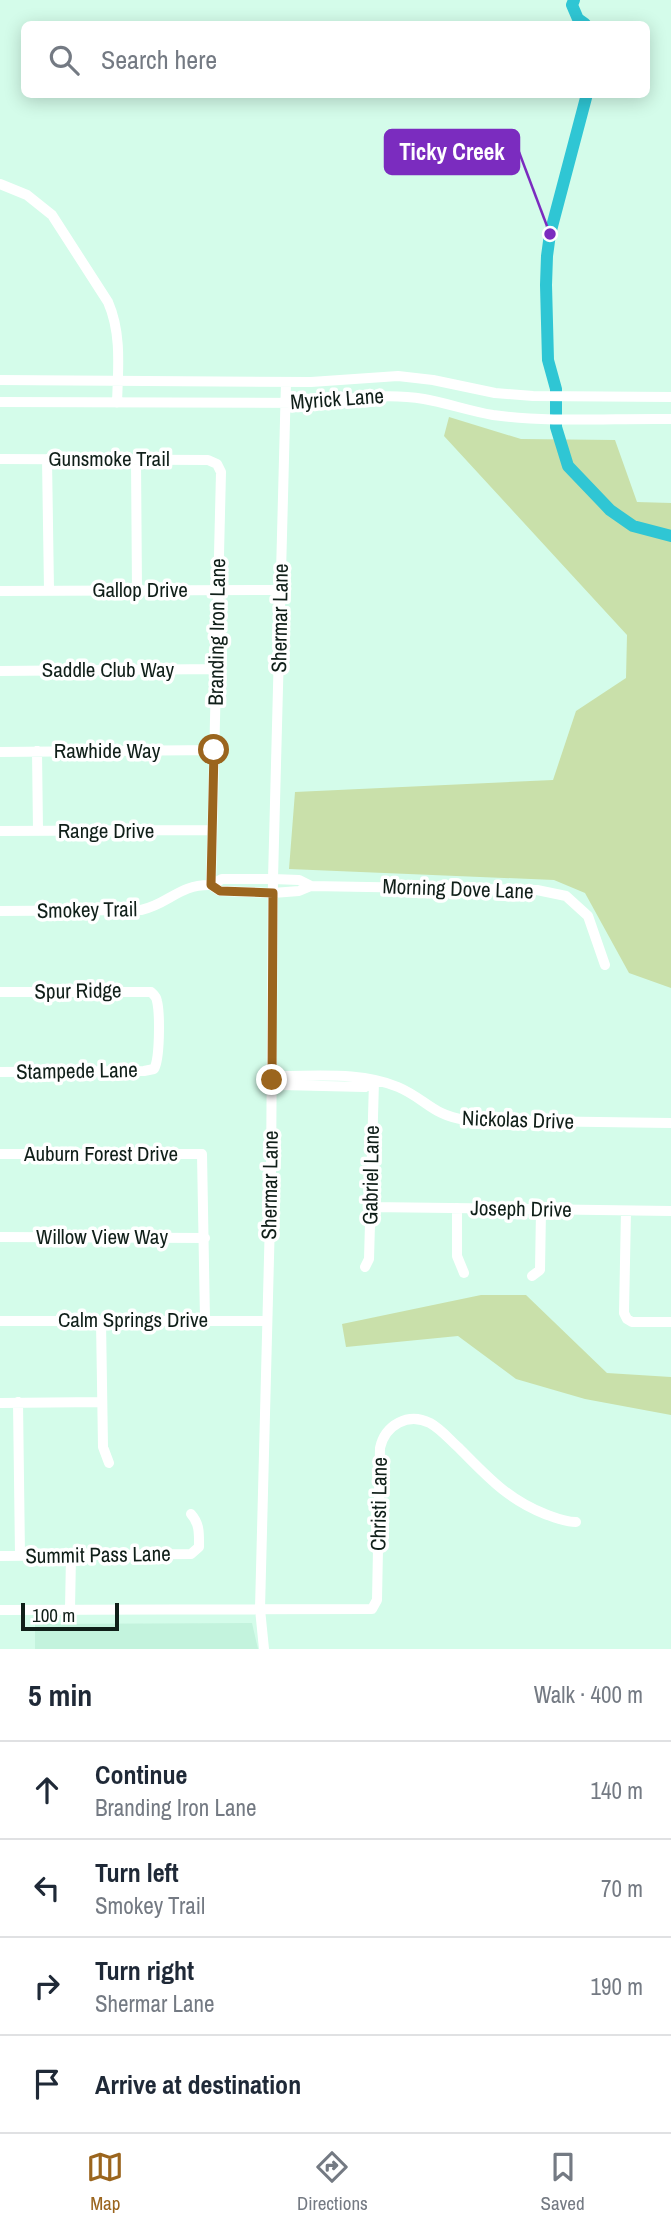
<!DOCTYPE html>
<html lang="en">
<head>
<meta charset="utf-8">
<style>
	body { margin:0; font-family:"Archivo Narrow",sans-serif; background:#f2f2f3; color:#1f2937 }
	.scale { position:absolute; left:21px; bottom:18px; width:98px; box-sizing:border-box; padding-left:7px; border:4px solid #101f19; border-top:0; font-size:19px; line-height:24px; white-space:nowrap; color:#101f19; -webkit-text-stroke:5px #fff; paint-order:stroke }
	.stop { position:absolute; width:21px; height:21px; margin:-16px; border:5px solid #9b651e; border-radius:50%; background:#fff }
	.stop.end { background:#9b651e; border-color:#fff; box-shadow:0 2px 7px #0008 }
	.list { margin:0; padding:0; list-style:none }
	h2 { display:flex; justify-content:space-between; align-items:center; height:91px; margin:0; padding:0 28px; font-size:30px }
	h2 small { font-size:23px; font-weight:400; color:#747a83 }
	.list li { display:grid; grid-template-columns:46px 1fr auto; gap:21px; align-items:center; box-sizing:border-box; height:98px; padding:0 28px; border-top:2px solid #e0e1e3 }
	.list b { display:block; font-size:26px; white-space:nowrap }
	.list p { margin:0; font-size:23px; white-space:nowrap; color:#747a83 }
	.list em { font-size:23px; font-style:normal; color:#747a83 }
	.icon { flex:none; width:38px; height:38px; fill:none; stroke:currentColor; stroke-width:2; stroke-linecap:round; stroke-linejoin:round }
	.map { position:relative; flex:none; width:671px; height:1649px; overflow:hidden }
	.search { position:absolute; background:#fff; box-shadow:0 4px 18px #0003; left:21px; right:21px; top:21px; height:77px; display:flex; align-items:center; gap:18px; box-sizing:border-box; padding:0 24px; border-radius:10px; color:#747a83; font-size:26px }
	.sheet { height:483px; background:#fff }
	nav { display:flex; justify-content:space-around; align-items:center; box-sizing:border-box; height:98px; border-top:2px solid #e0e1e3; background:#fff; font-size:19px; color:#747a83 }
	nav a { display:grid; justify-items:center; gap:4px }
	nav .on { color:#9b651e }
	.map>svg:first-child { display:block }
</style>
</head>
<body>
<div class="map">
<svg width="671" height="1649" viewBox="0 0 671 1649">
	<rect width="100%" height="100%" fill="#d4fcea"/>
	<path fill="#c3f3dd" d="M252 1623 258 1649H35V1624Z"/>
	<path fill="#c9e0aa" d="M449 417 521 439 615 440 637 502 671 503V988L629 973 585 893 554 880 289 869 295 792 553 780 576 711 626 678 627 635 444 436Z
		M481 1295H526L607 1373 671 1377V1415L585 1399 516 1379 458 1336 346 1347 342 1324Z"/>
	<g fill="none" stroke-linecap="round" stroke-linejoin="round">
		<path stroke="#2fc6d4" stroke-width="12" d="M574 0 572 5 578 19 585 24
			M587 94 550 234 547 256 546 285 548 360 556 389V427L568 466 610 510 633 526 671 536"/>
		<path stroke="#fff" stroke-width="10" d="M0 184 27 195 52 215 108 302C122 334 118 369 117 403
			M0 380 311 382 398 376 433 380 495 393 533 396 671 397
			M0 402 317 403C353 398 388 393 424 399 447 403 469 411 493 415 551 423 612 418 671 419
			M0 459 208 460 217 464 221 472 211 885C179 884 169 904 141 910L0 911
			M47 459 49 590
			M136 460 137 590
			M0 591 281 590
			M0 671 216 669
			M37 751 38 831
			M0 752 214 750
			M0 831 212 830
			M311 886 299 880 273 879H222L211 885 220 891 273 893 299 891 311 886 537 890 566 896 588 916 605 965
			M0 992H151C155 996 156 996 157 1001 160 1014 160 1059 154 1069L144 1071 0 1072
			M273 1080H277L281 1085 365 1087 374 1081
			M277 1080 282 1076C321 1076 362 1072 398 1087 426 1099 432 1115 465 1120L671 1123
			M0 1154H202L205 1320
			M371 1207 671 1211
			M457 1208V1256L464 1273
			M626 1211 624 1313 627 1319 632 1322H671
			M0 1237 205 1238
			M365 1267 369 1259 374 1081
			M532 1276 540 1270 541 1210
			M0 1321H267
			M101 1321 103 1447 109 1463
			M18 1402 20 1555
			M0 1403 101 1402
			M0 1556 191 1554 199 1547C199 1534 200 1524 191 1514
			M70 1609 71 1556
			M0 1610 372 1609 377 1600 380 1448C385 1425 408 1412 430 1423 441 1429 450 1440 459 1448 487 1476 507 1499 545 1514 556 1518 565 1522 576 1522
			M264 1649 260 1609 271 1180 273 879 286 382"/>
	</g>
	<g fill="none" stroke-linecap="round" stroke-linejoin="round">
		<path stroke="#9b651e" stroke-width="9" d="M214 750 211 885 220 891 273 893 272 1080"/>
	</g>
	<g text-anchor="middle" stroke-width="7" stroke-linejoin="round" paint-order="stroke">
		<g font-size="21" fill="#101f19" stroke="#fff">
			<text transform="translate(337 399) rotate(-4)" y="7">Myrick Lane</text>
			<text x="109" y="466">Gunsmoke Trail</text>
			<text x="140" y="597">Gallop Drive</text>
			<text transform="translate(280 618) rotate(-89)" y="7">Shermar Lane</text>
			<text transform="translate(217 632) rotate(-89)" y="7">Branding Iron Lane</text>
			<text x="108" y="677">Saddle Club Way</text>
			<text x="107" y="758">Rawhide Way</text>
			<text x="106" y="838">Range Drive</text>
			<text transform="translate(458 889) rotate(2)" y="7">Morning Dove Lane</text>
			<text transform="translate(87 910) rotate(-1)" y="7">Smokey Trail</text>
			<text transform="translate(78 991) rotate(-1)" y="7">Spur Ridge</text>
			<text transform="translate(77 1071) rotate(-1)" y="7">Stampede Lane</text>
			<text transform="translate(518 1120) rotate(2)" y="7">Nickolas Drive</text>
			<text x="101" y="1161">Auburn Forest Drive</text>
			<text transform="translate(371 1175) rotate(-89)" y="7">Gabriel Lane</text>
			<text transform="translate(270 1185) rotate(-89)" y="7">Shermar Lane</text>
			<text transform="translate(521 1209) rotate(1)" y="7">Joseph Drive</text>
			<text x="102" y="1244">Willow View Way</text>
			<text x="133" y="1327">Calm Springs Drive</text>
			<text transform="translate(379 1504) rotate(-89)" y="7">Christi Lane</text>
			<text transform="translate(98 1555) rotate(-1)" y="7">Summit Pass Lane</text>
		</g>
	</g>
	<path fill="none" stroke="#7b2cbf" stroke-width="2.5" d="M550 234L519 152"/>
	<circle fill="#7b2cbf" stroke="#fff" stroke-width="2.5" cx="550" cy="234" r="7"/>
	<rect fill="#7b2cbf" stroke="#7b2cbf" stroke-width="2.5" x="385" y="130" width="134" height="44" rx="7"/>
	<g font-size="23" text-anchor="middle" font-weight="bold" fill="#fff">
		<text x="452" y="160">Ticky Creek</text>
	</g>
</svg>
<div class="scale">100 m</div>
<div class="stop" style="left:214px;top:750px"></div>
<div class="stop end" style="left:272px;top:1080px"></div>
<div class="search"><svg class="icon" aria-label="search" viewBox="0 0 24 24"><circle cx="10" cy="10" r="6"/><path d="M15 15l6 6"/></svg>Search here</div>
</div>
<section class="sheet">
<h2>5 min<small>Walk · 400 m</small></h2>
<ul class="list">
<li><svg class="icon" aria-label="ahead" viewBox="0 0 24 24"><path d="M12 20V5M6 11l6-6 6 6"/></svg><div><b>Continue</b><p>Branding Iron Lane</p></div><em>140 m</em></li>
<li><svg class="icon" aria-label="left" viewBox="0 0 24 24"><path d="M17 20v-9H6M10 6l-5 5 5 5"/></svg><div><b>Turn left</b><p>Smokey Trail</p></div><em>70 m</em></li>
<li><svg class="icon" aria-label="right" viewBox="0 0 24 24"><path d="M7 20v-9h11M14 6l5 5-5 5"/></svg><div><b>Turn right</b><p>Shermar Lane</p></div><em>190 m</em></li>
<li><svg class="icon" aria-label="arrive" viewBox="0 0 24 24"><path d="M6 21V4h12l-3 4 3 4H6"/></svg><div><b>Arrive at destination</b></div></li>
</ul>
</section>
<nav>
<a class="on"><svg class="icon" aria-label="map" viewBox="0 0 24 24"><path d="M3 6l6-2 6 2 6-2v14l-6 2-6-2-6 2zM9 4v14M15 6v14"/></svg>Map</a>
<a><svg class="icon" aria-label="directions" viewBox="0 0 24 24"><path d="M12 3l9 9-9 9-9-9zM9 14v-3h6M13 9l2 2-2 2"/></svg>Directions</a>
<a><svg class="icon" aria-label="saved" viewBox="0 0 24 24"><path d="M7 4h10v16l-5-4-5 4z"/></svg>Saved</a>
</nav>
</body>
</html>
